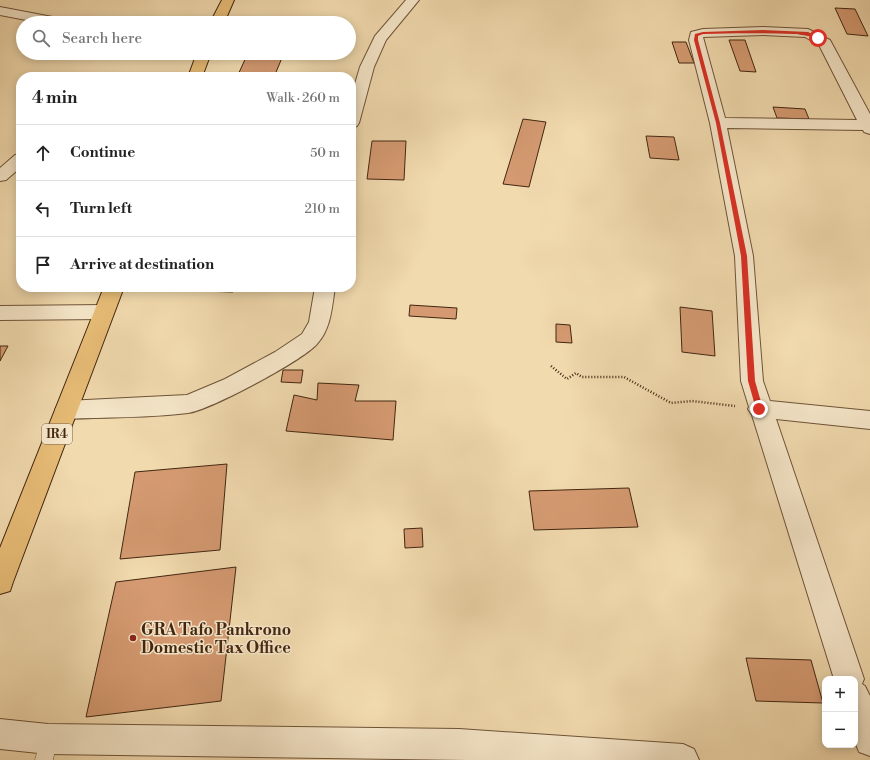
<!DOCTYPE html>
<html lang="en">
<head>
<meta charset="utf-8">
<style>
	body { margin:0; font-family:"Libre Bodoni",serif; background:#f2f2f2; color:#222 }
	.controls { position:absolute; right:12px; bottom:12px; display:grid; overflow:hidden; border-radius:8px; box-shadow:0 2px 10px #0003 }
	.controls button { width:36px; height:36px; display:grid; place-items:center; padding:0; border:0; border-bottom:1px solid #e0e0e0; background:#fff; color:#222; font:20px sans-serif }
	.stop { position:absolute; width:12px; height:12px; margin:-9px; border:3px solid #d93025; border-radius:50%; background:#fff }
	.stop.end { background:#d93025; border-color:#fff; box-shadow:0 1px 4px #0008 }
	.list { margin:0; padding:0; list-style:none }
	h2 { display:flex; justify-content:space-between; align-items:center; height:52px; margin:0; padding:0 16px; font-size:17px }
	h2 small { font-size:13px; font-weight:400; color:#767676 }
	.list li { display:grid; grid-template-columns:26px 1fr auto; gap:12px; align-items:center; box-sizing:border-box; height:56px; padding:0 16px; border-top:1px solid #e0e0e0 }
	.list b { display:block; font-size:15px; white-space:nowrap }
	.list em { font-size:13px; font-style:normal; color:#767676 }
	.icon { flex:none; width:22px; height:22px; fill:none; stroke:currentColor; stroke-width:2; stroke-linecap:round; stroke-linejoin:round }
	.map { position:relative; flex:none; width:870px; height:760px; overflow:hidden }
	.search { position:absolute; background:#fff; box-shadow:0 2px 10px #0003; left:16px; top:16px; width:340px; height:44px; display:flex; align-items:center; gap:10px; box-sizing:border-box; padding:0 14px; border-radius:22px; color:#767676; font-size:15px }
	.panel { position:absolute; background:#fff; box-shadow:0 2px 10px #0003; left:16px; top:72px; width:340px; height:220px; border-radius:16px }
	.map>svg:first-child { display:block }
</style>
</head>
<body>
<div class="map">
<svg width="870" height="760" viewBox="0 0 870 760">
	<rect width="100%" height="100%" fill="#f1daae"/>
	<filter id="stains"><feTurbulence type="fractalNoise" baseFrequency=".005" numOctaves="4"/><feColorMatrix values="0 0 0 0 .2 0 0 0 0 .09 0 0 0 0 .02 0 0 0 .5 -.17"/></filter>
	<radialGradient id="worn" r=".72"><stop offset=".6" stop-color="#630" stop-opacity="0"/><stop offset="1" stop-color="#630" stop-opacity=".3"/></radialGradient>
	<path fill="#d59a71" stroke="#422611" d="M835 8 855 9 868 36 847 34Z
		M729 40H745L756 72 740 71Z
		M672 42H686L694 63H679Z
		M248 53H284L274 77H237Z
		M773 107 805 109 809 119 777 118Z
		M523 119 546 122 529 187 503 184Z
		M646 136 674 137 679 160 650 158Z
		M372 141H406L404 180 367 179Z
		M202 287H235L233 292 201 291Z
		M410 305 457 308 456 319 409 316Z
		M680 307 712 311 715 356 682 352Z
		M556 324 570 325 572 343 556 342Z
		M0 346H8L0 361Z
		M283 370H303L301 383 281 382Z
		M318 383 359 385 355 401H396L393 440 286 431 294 395 317 400Z
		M227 464 220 550 120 559 135 472Z
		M629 488 638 527 534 530 529 491Z
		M422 528 423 547 405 548 404 529Z
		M236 567 221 701 86 717 116 582Z
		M746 658 811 660 823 703 756 701Z"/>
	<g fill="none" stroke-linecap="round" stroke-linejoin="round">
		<g stroke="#6e5338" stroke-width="1">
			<path id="service" d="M48 730 54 733 57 739 53 760H35L42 733Z"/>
		</g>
		<g stroke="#6e5338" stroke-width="2">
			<path id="minor" d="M406 0H419L386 40 374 67 359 123 357 126 351 128V97L360 67 375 36Z
				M0 7 63 19 68 20 70 23H42L0 15Z
				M763 27 808 29 830 40 870 114V134L864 132 863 130 727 128 753 256 763 381 770 401 870 411V429L776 419 864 679 862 684 865 686 870 696V756L859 752 855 742V679H834L752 415 748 409 749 407 741 381 735 256 710 123 689 40 691 32 703 29ZM763 35 805 37 819 45 857 120 725 118 703 37Z
				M21 154V167L6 180 0 181V168L15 155Z
				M315 287H335C332 307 331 329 317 344 302 361 210 410 188 413 150 418 105 417 66 419L58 416 55 410 58 404 66 401 187 395 225 379 275 352 302 334 309 322Z
				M104 305 111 307 114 312 111 317 104 319 0 320V306Z
				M0 719 48 724 459 729 683 744 694 749 699 760H467L48 754 0 749Z"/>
		</g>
		<g stroke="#422611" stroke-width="2">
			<path id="primary" d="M222 0H234L224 23H210Z
				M197 53H211L202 77H188Z
				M104 287H124L13 582 10 591 0 594V548Z"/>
		</g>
		<path stroke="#422611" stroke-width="2.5" stroke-dasharray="1 2" stroke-linecap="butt" d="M551 366 567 379 576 373 582 377H624L671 403 692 401 735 406"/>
		<use href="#service" fill="#f6e7ca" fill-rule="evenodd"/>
		<use href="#minor" fill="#f6e7ca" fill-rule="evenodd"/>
		<use href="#primary" fill="#e8bd77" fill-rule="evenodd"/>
	</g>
	<path fill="#d93025" d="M763 30 808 32 820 38C819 38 799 34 794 34 763 33 734 33 703 34L698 36V40L720 123 747 256 755 381 763 409 759 411 756 409 748 381 741 256 716 123 694 40 695 34 703 32Z"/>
	<circle fill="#8f2418" stroke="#f6e7ca" stroke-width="1.5" cx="133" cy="638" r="4"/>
	<g text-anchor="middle" stroke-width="3" stroke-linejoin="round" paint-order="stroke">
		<rect fill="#f6e7ca" stroke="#786048" stroke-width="1" x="42" y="424" width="30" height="20" rx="3"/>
		<g font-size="12" font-weight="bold" fill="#422611">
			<text x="57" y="438">IR4</text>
		</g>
		<g font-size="16" font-weight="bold" fill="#422611" stroke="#f6e7ca" text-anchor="start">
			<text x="141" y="635">GRA Tafo Pankrono<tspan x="141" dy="18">Domestic Tax Office</tspan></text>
		</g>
	</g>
	<rect width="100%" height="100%" filter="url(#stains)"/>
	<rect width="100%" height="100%" fill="url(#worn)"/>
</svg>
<div class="controls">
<button>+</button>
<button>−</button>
</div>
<div class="stop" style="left:818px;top:38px"></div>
<div class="stop end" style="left:759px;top:409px"></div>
<div class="search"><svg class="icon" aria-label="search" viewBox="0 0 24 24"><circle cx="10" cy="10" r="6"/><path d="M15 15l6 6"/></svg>Search here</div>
<section class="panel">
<h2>4 min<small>Walk · 260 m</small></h2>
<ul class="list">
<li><svg class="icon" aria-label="ahead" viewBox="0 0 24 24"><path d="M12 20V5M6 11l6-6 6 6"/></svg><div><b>Continue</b></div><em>50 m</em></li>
<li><svg class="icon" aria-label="left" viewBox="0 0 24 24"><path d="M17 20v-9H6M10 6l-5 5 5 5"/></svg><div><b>Turn left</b></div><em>210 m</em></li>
<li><svg class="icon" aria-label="arrive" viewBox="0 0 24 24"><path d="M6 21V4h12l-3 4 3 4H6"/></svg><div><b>Arrive at destination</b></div></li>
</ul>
</section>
</div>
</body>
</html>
